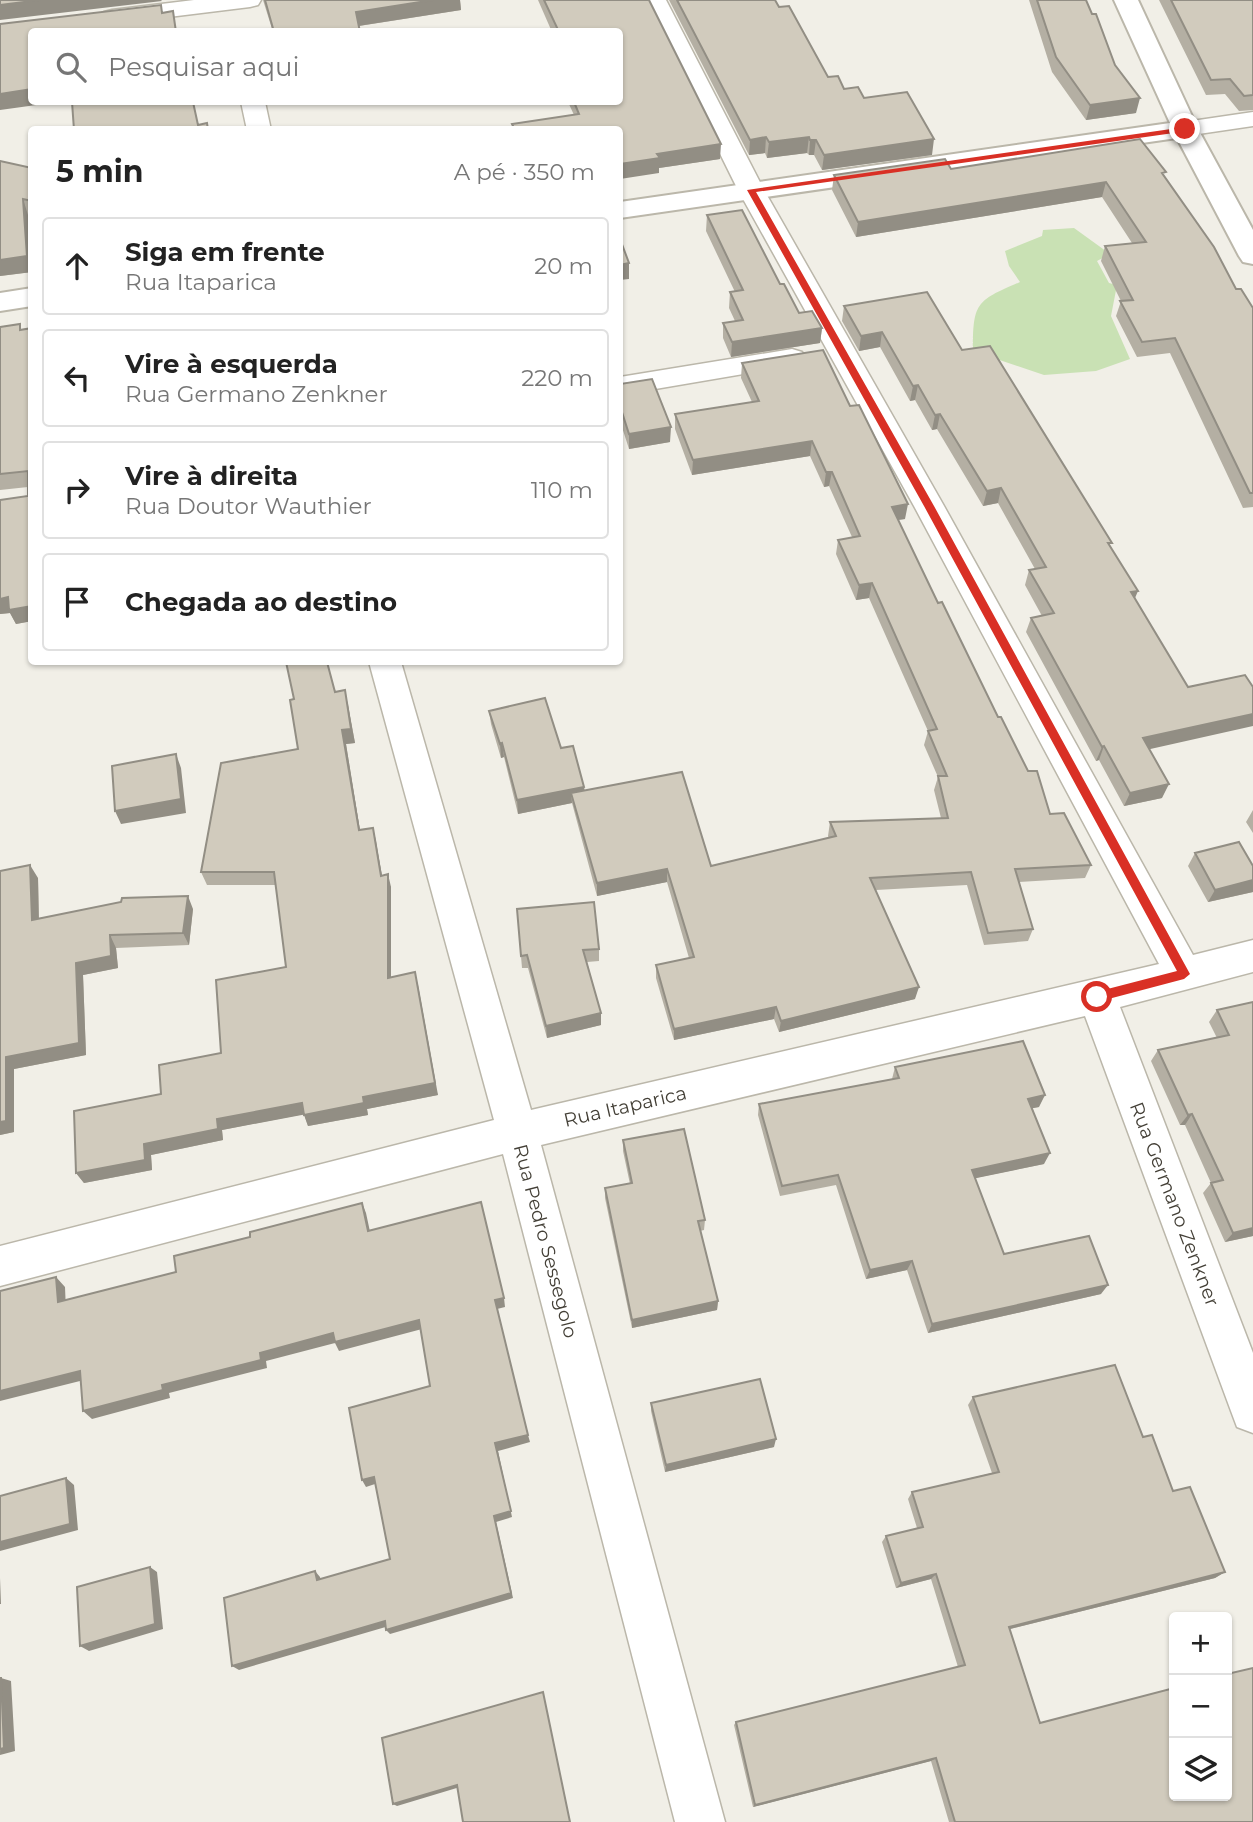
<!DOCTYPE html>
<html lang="pt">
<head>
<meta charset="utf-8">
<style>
	body { margin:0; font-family:Montserrat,sans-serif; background:#f2f2f2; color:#222 }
	.controls { position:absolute; right:21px; bottom:21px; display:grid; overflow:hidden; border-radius:7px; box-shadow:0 2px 5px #0004 }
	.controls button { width:63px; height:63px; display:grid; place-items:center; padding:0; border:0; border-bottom:2px solid #e0e0e0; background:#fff; color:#222; font:35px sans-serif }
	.stop { position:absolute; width:21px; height:21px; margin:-16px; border:5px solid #d93025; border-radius:50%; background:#fff }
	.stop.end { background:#d93025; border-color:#fff; box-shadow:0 2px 7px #0008 }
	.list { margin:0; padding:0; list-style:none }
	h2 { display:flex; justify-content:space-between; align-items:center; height:91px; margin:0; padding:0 28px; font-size:30px }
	h2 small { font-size:23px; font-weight:400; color:#767676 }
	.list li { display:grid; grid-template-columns:46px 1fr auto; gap:21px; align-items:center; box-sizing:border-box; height:98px; margin:0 14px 14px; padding:0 14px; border:2px solid #e0e0e0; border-radius:7px }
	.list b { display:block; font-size:26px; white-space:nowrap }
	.list p { margin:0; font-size:23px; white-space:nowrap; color:#767676 }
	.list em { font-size:23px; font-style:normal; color:#767676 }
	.icon { flex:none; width:38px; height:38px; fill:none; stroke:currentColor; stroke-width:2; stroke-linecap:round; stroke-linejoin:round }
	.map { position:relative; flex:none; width:1253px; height:1822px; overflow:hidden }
	.search { position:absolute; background:#fff; box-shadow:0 2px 5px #0004; left:28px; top:28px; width:595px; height:77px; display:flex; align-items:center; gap:18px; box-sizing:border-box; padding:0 24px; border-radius:7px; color:#767676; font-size:26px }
	.panel { position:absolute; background:#fff; box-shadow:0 2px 5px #0004; left:28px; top:126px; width:595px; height:539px; border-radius:7px }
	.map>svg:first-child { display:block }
</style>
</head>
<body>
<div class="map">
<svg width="1253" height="1822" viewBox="0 0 1253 1822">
	<rect width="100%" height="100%" fill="#f1efe7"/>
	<path fill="#c9e1b4" d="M1074 228 1110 254 1097 261 1109 283 1117 285 1111 316 1130 359 1096 371 1044 375 973 351C973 303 976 301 1020 282L1009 266 1005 251 1042 236 1043 230Z"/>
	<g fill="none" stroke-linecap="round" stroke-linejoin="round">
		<g stroke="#bbb7aa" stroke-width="3">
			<path id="minor" d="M194 0H261L258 5 250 7 112 24 104 22 101 17 104 12 112 10Z
				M644 0H666L764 190 944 506 1193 955 1253 940V972L1120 1007 1253 1353V1433L1237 1427 1231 1411 1085 1016 541 1145 725 1822H675L503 1154 0 1286V1246L494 1120 369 662H401L531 1110 1159 964 914 506 738 190Z
				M241 102H265L271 130H247Z
				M1253 112V126L1185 136 1176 134 1173 129 1176 124 1185 122Z
				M792 349 802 352 806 358 802 364 620 395V377Z"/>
		</g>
		<g stroke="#bbb7aa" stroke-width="4">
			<path id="tertiary" d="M1114 0H1138L1198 129 1253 230V264L1243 262 1239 256 1177 138 620 218V202L1170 123Z
				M32 288V306L0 311V293Z"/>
		</g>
		<use href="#minor" fill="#fff" fill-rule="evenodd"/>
		<use href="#tertiary" fill="#fff" fill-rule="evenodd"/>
	</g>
	<path fill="#b4afa3" d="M263 0H460L461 10 359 26 360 32H273Z
		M538 0H649L720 159 659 168V173L620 130H513L512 124 574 115 568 102H620V32H552Z
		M669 0H775L779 7 828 77 844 89 864 98 932 155 822 170 814 155H809L807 153 767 158 765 153 749 155Z
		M1029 0H1086L1136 113 1086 120 1052 72Z
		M1159 0H1253V110L1239 111 1225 94 1206 95Z
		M0 161 32 168V215H28L32 272 0 276Z
		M951 169 1164 177 1236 289 1253 308V507L1243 508 1170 353 1137 357 1116 316 1121 301 1101 261 1105 246 1132 243 1102 197 856 237 832 190 834 175Z
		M707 215 780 284 799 313 822 328 820 343 731 357 723 338V323L735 321 729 308 730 292H735L706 231Z
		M844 306 962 350 1111 547 1135 599 1188 687 1149 749 1162 798 1124 806 1099 760 1096 761 1026 632 1031 618 1042 616 1025 585 1029 570 1035 569 998 503 983 506 937 429 932 430 915 400 910 401 880 347 859 351 842 321Z
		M0 327 22 329 32 328V621L16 624 10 613 0 614V500L28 496V487L0 490Z
		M742 363 905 519 898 520 938 603 1050 814 1091 865 1085 878 1019 882 1033 929 1028 941 984 945 967 885 876 890 915 999 779 1032 774 1019 674 1040 656 978V965L689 958 667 882 597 896 572 803 518 814 504 757 501 758 491 724 489 711 561 748 584 787 585 791 711 866 829 838 828 836 830 822 941 818 934 790 938 777 924 745 928 731 869 598 856 600 836 554 838 540 852 537 829 486 824 487 810 456 692 475 675 429V414L752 402 741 378Z
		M620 384 670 442 629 449 620 421Z
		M335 692 348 704 355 743 346 744 360 830 373 828 382 875 391 887V977L438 1095 367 1109 368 1115 308 1126 304 1114 222 1130 223 1140 151 1155 152 1170 84 1183 76 1173 161 1094 221 1053 286 967 276 885H207L201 872 298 749Z
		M1253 810V833L1246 822Z
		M1195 853 1253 892 1208 902 1188 866Z
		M0 871 38 878 39 918 193 909 189 945 116 948 118 968 83 975 86 1055 14 1069V1132L0 1135Z
		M517 909 599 949V961L587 962 601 1013V1025L547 1038 528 968H522Z
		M1253 1002V1236L1225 1242 1203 1193 1211 1183 1185 1125H1180L1151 1061 1158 1050 1217 1038 1209 1022 1217 1010Z
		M895 1067 1039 1107 1032 1108 1044 1164 975 1178 1004 1254 1101 1294 928 1333 907 1270 866 1279 836 1185 780 1196 758 1115 759 1104 892 1079Z
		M623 1140 705 1220 704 1230 700 1231 718 1301 717 1310 632 1328 605 1198V1188L630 1184 623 1151Z
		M973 1397 1143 1437 1173 1491 1225 1572 1215 1578 1010 1629 1040 1723 1253 1822H949L931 1761 753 1807 734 1725 736 1722 958 1667 931 1579 896 1588 882 1542 886 1536 917 1528 908 1499 912 1492 992 1473 968 1405Z
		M651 1403 774 1447 665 1472 651 1411Z"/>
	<path fill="#928e84" d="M40 0H161L162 1 0 20V5Z
		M433 0H460L461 10 358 26 356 12Z
		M32 89V102H58L0 110V94Z
		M1140 98 1136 113 1086 120 1090 105Z
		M766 137 765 153 749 155 750 140Z
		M809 137 807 153 767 158 769 142Z
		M934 139 932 155 822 170 824 155Z
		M810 140H816L814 155H809Z
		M721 144 720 159 659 168V173L620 179V164L657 154Z
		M1106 182 1102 197 856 237 858 222Z
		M23 199 28 215 32 272 0 276V260Z
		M629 263V279L620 280V265Z
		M822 328 820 343 731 357 732 342Z
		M882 332 880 347 859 351 861 336Z
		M918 385 915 400 910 401 913 386Z
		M940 414 937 429 932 430 935 415Z
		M671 427 670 442 629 449V434Z
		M812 441 810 456 692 475 693 460Z
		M826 472H832L829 486 824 487Z
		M1001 488 998 503 983 506 987 491Z
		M908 504 905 519 889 521 892 507Z
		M872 583 869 598 856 600 859 585Z
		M1138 591 1132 605 1131 592Z
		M8 597 32 606V621L16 624 10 613 0 614V599Z
		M345 690 355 743 346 744 362 843 359 830 342 730Z
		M1253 714V726L1137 752 1143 738Z
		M502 743 504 757 501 758 500 744Z
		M1104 746 1099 760 1096 761 1102 747Z
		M176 754 181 768 186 813 121 824 115 811Z
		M1169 784 1162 798 1124 806 1130 793Z
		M584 787 585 801 571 793 572 803 518 814 517 800Z
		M373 828 376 841 384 889 381 876Z
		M30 865 38 878 39 932 32 920Z
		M667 869V882L597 896V883Z
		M388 874 391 887V990L388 978Z
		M1253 880V892L1208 902 1215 890Z
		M188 896 193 909 189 945 183 933Z
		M110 935 116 948 118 968 83 975 86 1055 14 1069V1132L0 1135V1122L6 1057 76 963Z
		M418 985 438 1095 367 1109 368 1115 308 1126 304 1115 363 1097Z
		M919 987 915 999 779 1032 781 1021Z
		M776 1007 774 1019 674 1040V1029Z
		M601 1013V1025L547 1038 546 1026Z
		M1045 1095 1039 1107 1023 1110 1028 1099Z
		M302 1103 307 1114 222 1130 223 1140 151 1155 152 1170 84 1183 76 1173 144 1144 217 1119Z
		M1192 1114 1185 1125H1180L1188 1115Z
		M1050 1153 1044 1164 967 1180 972 1170Z
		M362 1203 366 1213 372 1241 368 1231Z
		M1253 1228V1236L1225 1242 1233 1233Z
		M912 1261 907 1270 866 1279 870 1270Z
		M56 1277 65 1287 66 1311 58 1302Z
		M1108 1285 1101 1294 928 1333 932 1324Z
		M504 1298 505 1307 497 1309 495 1300Z
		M718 1301 717 1310 632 1328V1320Z
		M419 1320 422 1329 339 1351 335 1343 266 1361 267 1368 169 1393 170 1398 92 1419 83 1411 260 1353 333 1333Z
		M80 1371 88 1379 0 1401V1391Z
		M528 1435 530 1442 498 1451 512 1517 496 1522 513 1598 390 1634 386 1630 494 1516 495 1443Z
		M776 1439 774 1447 665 1472 666 1465Z
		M374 1477 378 1483 366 1487 362 1480Z
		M66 1478 74 1485 78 1530 0 1551V1542Z
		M150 1567 157 1572 163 1629 89 1651 80 1646Z
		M315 1571 320 1577 322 1586 317 1580Z
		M1225 1572 1215 1578 1002 1631 1009 1627Z
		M936 1574 931 1579 896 1588 901 1583Z
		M0 1578 1 1604H0Z
		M385 1621 389 1626 239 1670 232 1666Z
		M1 1678 11 1681 15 1751 0 1755Z
		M936 1758 931 1761 753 1807 755 1805Z
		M457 1785 460 1787 397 1806 393 1804Z"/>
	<path fill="#d1cbbd" stroke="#928e84" stroke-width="2" d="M0 0H40L0 5Z
		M265 0H433L356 12 360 32H274Z
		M544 0H649L721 144 657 154 660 158 620 164V130H515L512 124 579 114 574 102H620V32H559Z
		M677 0H775L779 7 789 6 828 77 838 76 844 89 858 87 864 98 907 92 934 139 824 155 816 140H810L809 137 769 142 766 137 750 140Z
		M1037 0H1086L1092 14H1096L1115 65 1140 98 1090 105 1056 57Z
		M1171 0H1253V95L1244 96 1230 79 1211 80Z
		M161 5 162 13 173 11 176 32H32V89L0 94V24Z
		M72 102H193L198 125 207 123 208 130H74Z
		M1140 139 1166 172 1162 173 1214 247 1236 289H1241L1253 308V493H1250L1175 338 1142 342 1120 301 1133 300 1105 246 1146 242 1106 182 858 222 834 175 945 159 951 169Z
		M0 161 32 168V201L23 199 27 256 0 260Z
		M742 210 780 284H784L799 313 812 311 822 328 732 342 723 323 743 320 730 292 743 290 707 215Z
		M620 239 629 263 620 265Z
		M927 292 962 350 990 346 1112 543H1108L1138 591 1131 592 1188 687 1245 675 1253 687V714L1143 738 1169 784 1130 793 1104 746 1102 747 1031 618 1054 613 1029 570 1046 567 1001 488 987 491 940 414 935 415 918 385 913 386 882 332 861 336 844 306Z
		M20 324V330L32 328V606L9 610 8 597 0 599V500L28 496V471L0 474V327Z
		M823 350 850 406 859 405 908 504 892 507 938 603 942 602 998 717H1001L1028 771H1037L1050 814 1064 813 1091 865 1015 869 1033 929 988 933 971 872 870 878 919 987 781 1021 776 1007 674 1029 656 965 694 957 667 869 597 883 571 793 682 772 711 866 836 836 830 822 948 818 938 776H947L928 731 937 729 872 583 859 585 838 540 860 536 832 472H826L812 441 693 460 675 414 759 401 742 363Z
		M652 379 671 427 629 434 620 406V384Z
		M286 662H327L335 692 345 690 351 729 342 730 359 830 373 828 381 876 388 874V978L415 972 435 1083 363 1097 364 1103 304 1115 302 1103 217 1119 218 1129 144 1144 145 1160 76 1173 74 1111 161 1094 159 1065 221 1053 216 980 286 967 274 872H201L221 763 298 749 290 700 294 699Z
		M545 698 561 748 573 746 584 787 517 800 502 743 500 744 489 711Z
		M176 754 181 799 115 811 112 766Z
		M1239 842 1253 866V880L1215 890 1195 853Z
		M30 865 32 920 121 902 122 898 188 896 183 933 110 935 111 956 76 963 79 1043 6 1057V1121L0 1122V871Z
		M594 902 599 949 583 950 601 1013 546 1026 527 955 521 956 517 909Z
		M1253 1002V1228L1233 1233 1211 1183 1223 1180 1192 1114 1188 1115 1158 1050 1229 1035 1217 1010Z
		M1023 1041 1045 1095 1028 1099 1050 1153 972 1170 1004 1254 1089 1236 1108 1285 932 1324 912 1261 870 1270 838 1175 782 1186 759 1104 899 1078 895 1067Z
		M684 1129 705 1220 698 1221 718 1301 632 1320 605 1188 632 1183 623 1140Z
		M481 1202 504 1298 495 1300 528 1435 495 1443 511 1511 494 1516 511 1593 386 1630 385 1621 232 1666 224 1598 315 1571 317 1580 390 1559 374 1477 362 1480 349 1408 430 1386 419 1320 335 1342 333 1333 260 1353 261 1360 162 1385 163 1390 83 1411 80 1371 0 1391V1291L56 1277 58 1302 176 1272 174 1256 250 1237V1232L362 1203 368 1231Z
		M1115 1365 1143 1437 1152 1435 1173 1491 1190 1487 1225 1572 1009 1627 1040 1723 1174 1688V1796H1227V1674L1253 1668V1822H955L936 1758 755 1805 736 1722 965 1665 936 1574 901 1583 886 1536 923 1527 912 1492 999 1472 973 1397Z
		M760 1379 776 1439 666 1465 651 1403Z
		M66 1478 70 1524 0 1542V1496Z
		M150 1567 155 1624 80 1646 77 1587Z
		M0 1678H1L4 1748 0 1749Z
		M543 1692 570 1822H463L457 1785 393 1804 382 1738Z"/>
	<path fill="#d93025" d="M1185 127 1188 131 756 192 934 506 1190 974 1184 979 1097 1002 1092 1000V993L1177 971 924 506 747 190Z"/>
	<g text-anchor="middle" stroke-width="6" stroke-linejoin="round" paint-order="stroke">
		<g font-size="19" fill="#433f36" stroke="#fff">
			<text transform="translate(625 1106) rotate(-13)" y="7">Rua Itaparica</text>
			<text transform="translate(1175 1204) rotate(69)" y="7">Rua Germano Zenkner</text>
			<text transform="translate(546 1241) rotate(75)" y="7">Rua Pedro Sessegolo</text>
		</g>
	</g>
</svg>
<div class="controls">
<button>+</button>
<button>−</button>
<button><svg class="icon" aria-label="layers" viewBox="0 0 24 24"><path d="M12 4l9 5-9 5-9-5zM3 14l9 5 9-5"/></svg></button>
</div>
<div class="stop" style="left:1097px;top:997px"></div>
<div class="stop end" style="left:1185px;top:129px"></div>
<div class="search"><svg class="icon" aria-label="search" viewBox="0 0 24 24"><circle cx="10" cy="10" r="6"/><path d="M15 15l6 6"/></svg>Pesquisar aqui</div>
<section class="panel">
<h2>5 min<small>A pé · 350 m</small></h2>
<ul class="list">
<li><svg class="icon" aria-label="ahead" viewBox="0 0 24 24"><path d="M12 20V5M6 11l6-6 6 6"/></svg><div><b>Siga em frente</b><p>Rua Itaparica</p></div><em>20 m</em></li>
<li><svg class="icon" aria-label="left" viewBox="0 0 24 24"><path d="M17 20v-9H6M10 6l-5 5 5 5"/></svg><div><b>Vire à esquerda</b><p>Rua Germano Zenkner</p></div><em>220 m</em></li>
<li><svg class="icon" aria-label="right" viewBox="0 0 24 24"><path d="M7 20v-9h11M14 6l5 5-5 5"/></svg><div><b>Vire à direita</b><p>Rua Doutor Wauthier</p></div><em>110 m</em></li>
<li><svg class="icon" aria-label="arrive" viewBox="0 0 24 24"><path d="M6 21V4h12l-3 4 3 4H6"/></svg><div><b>Chegada ao destino</b></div></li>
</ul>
</section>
</div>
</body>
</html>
